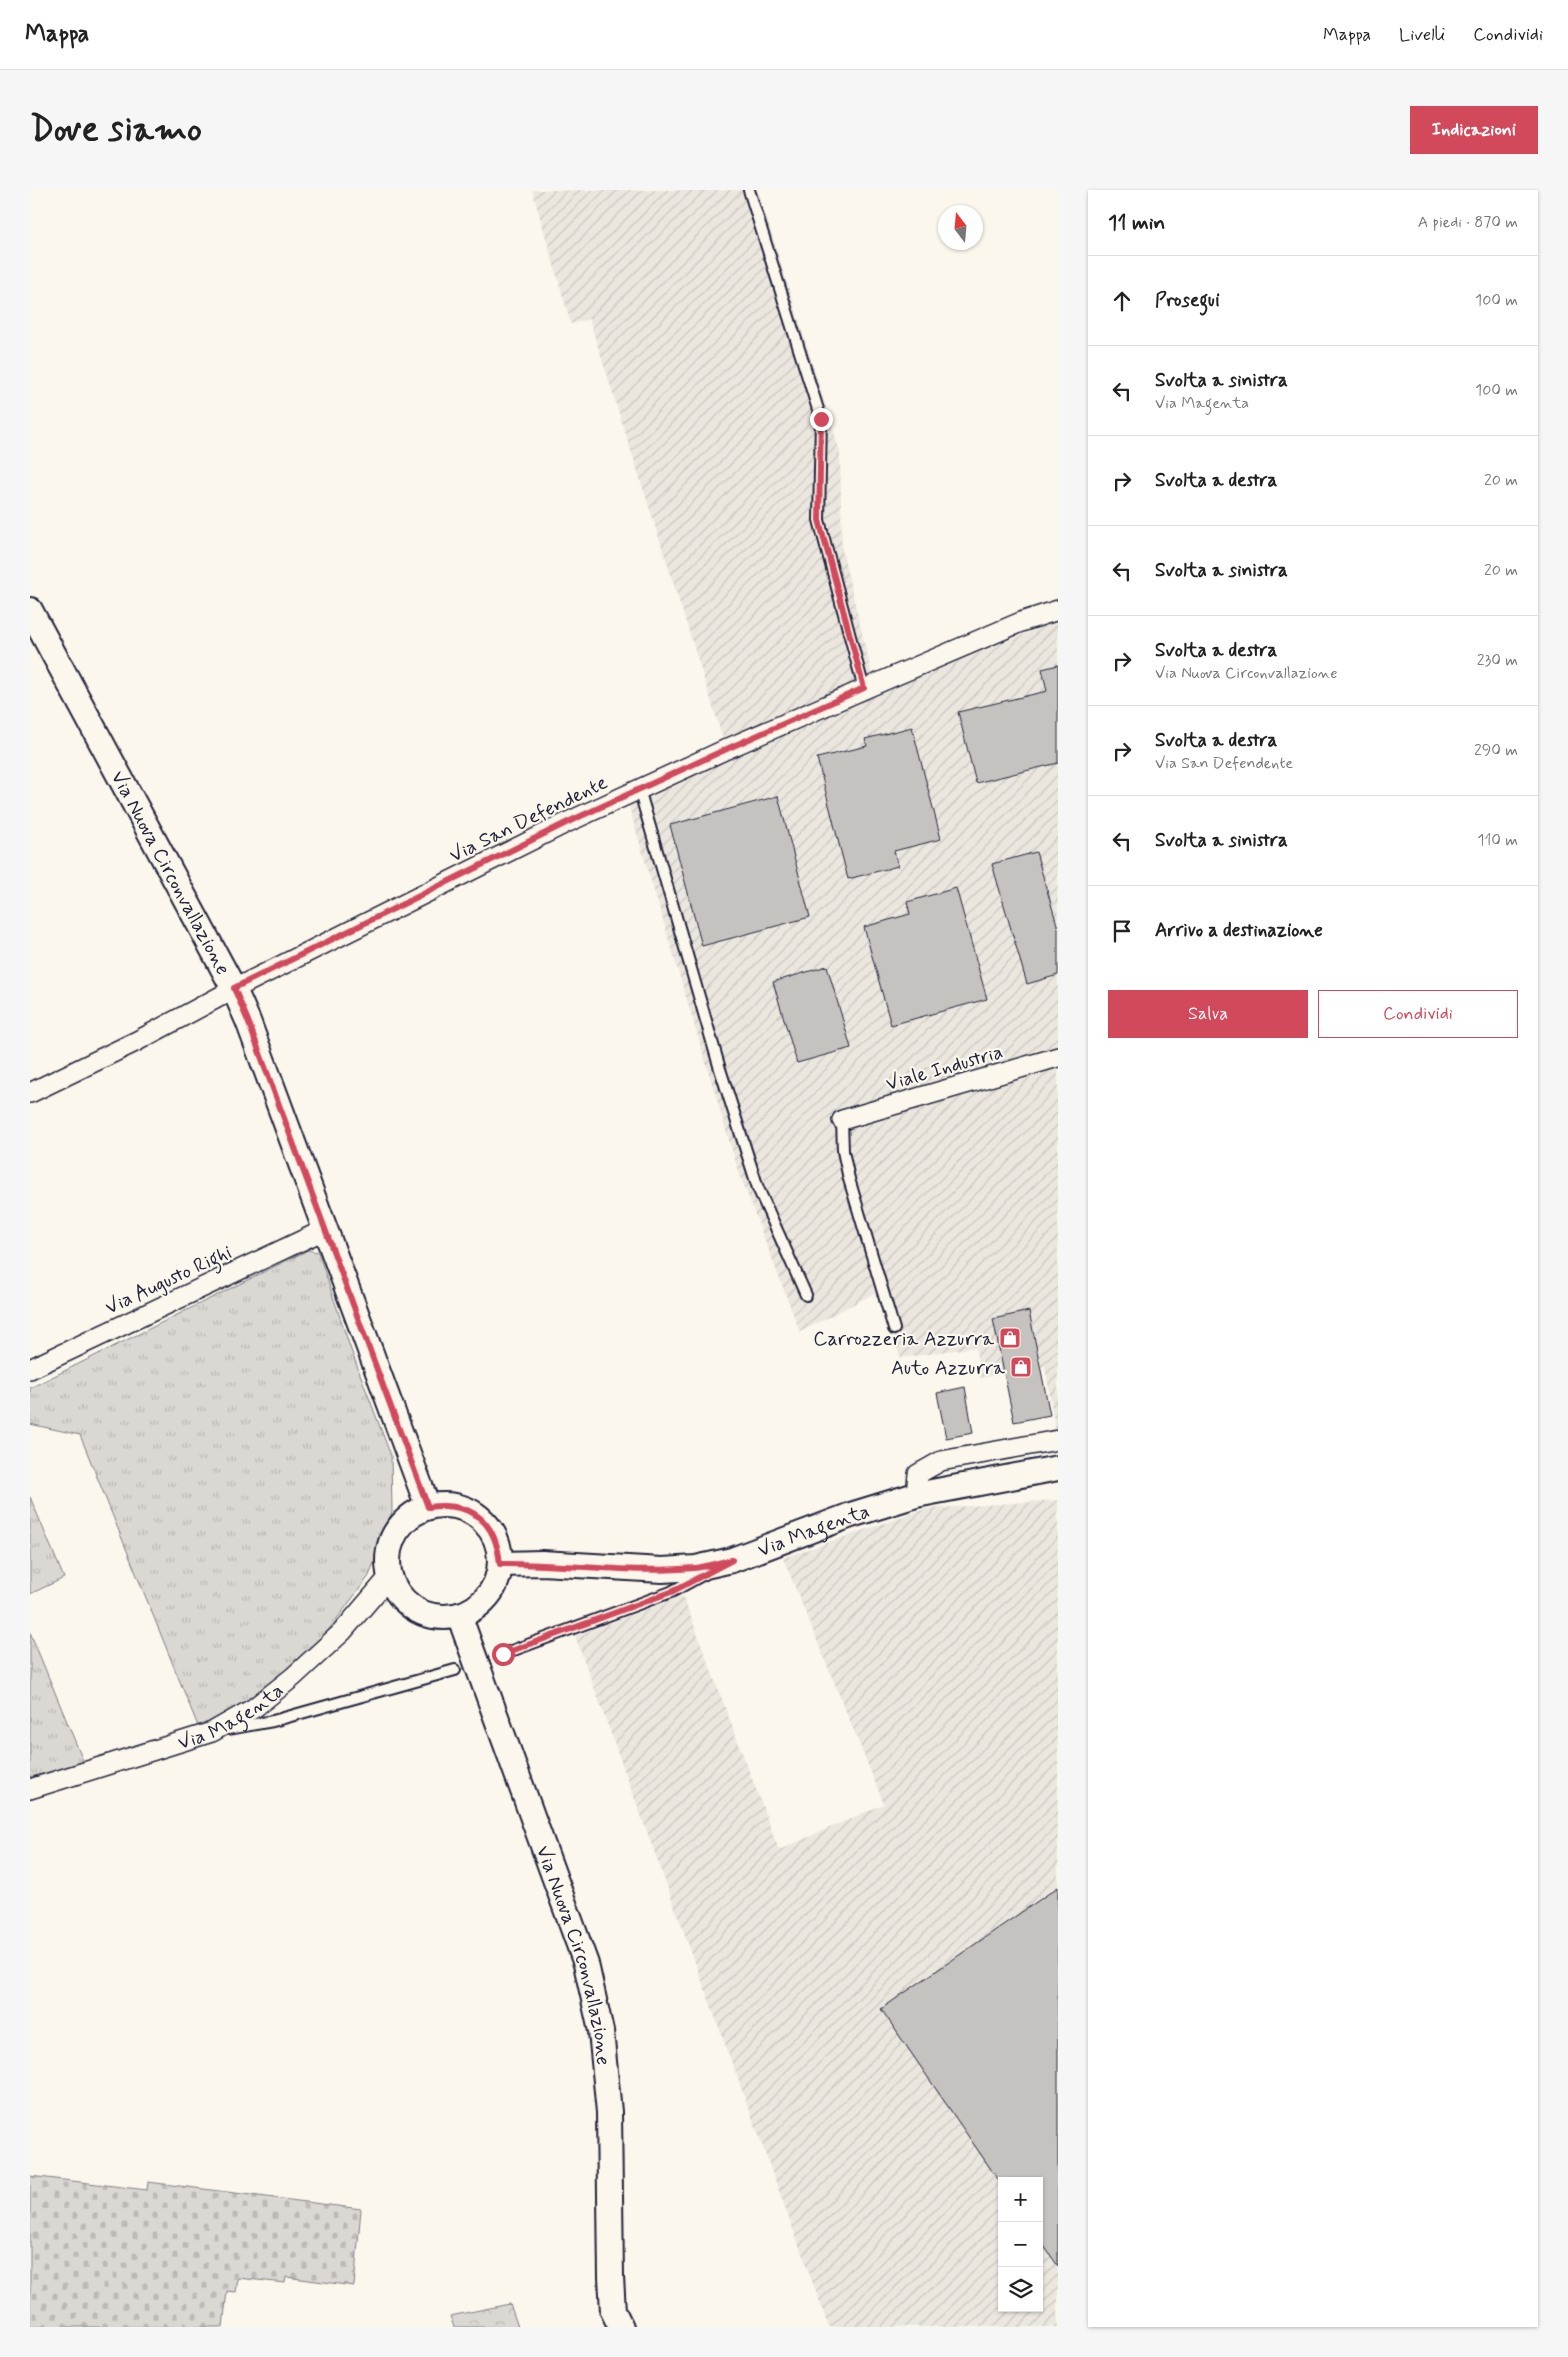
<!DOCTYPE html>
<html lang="it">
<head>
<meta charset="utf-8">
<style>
	body { margin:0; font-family:Mynerve,sans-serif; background:#f6f6f6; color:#222 }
	.controls { position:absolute; right:15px; bottom:15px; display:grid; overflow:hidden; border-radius:0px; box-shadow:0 1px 4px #0004 }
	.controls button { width:45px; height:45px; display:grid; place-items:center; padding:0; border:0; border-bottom:1px solid #e0e0e0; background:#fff; color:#222; font:25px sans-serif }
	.compass { position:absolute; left:908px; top:15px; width:45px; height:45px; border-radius:50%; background:#fff; box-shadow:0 1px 4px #0004; rotate:344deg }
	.stop { position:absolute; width:15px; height:15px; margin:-11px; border:4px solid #d1495b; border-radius:50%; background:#fff }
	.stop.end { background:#d1495b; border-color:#fff; box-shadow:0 1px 5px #0008 }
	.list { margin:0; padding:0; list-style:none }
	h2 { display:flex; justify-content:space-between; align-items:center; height:65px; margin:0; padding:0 20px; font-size:21px }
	h2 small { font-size:16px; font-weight:400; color:#767676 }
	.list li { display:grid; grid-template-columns:32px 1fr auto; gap:15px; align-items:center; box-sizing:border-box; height:90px; padding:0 20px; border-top:1px solid #e0e0e0 }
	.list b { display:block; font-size:19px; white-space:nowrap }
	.list p { margin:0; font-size:16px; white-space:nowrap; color:#767676 }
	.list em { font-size:16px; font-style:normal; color:#767676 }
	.actions { display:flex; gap:10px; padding:15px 20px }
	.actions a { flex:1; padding:11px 0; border:1px solid #d1495b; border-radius:0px; text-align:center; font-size:18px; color:#d1495b }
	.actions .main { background:#d1495b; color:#fff }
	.icon { flex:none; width:28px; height:28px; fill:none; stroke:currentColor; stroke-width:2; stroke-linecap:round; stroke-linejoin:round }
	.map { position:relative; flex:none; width:1028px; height:2137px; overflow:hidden; border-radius:0px }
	header { display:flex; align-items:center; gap:30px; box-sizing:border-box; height:70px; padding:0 25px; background:#fff; border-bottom:1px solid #e0e0e0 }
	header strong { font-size:24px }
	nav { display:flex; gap:28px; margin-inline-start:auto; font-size:18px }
	.intro { display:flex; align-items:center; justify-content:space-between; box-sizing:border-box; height:120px; padding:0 30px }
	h1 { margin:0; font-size:35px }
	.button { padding:12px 22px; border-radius:0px; background:#d1495b; color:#fff; font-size:18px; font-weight:700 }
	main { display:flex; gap:30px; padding:0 30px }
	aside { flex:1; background:#fff; border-radius:0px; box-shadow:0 1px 4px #0004 }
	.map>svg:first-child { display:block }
</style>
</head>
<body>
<header>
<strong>Mappa</strong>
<nav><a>Mappa</a><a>Livelli</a><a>Condividi</a></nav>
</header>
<div class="intro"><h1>Dove siamo</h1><a class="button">Indicazioni</a></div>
<main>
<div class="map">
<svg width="1028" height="2137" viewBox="0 0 1028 2137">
	<defs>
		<pattern id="industrial-furrows" width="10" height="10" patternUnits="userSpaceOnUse" patternTransform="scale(1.25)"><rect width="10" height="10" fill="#ebe7df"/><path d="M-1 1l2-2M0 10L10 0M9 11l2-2" fill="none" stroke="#c9c6c0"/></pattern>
		<pattern id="grass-tufts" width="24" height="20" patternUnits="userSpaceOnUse" patternTransform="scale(1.25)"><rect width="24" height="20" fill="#dbd8d3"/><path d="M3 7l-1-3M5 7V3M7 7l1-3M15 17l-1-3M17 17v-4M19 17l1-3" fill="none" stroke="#bcb9b6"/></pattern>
		<pattern id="forest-crowns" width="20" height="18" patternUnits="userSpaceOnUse" patternTransform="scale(1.25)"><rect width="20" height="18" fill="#dbd8d3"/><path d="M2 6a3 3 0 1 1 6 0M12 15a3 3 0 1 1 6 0" fill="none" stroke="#bcb9b6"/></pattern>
		<pattern id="cemetery-stones" width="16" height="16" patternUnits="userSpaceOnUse" patternTransform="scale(1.25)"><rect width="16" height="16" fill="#dbd8d3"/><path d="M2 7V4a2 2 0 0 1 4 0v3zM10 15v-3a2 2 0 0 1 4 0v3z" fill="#bcb9b6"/></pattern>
	</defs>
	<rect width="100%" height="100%" fill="#fbf7ec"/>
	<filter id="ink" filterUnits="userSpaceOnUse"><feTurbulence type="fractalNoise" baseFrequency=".02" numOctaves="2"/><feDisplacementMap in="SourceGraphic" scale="10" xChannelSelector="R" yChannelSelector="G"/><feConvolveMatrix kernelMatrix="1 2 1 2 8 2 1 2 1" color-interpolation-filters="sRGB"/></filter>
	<g filter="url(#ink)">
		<path fill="url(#industrial-furrows)" fill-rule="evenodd" d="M502 0H728L810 262 812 360 847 505 1028 430V1256L1015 1176 951 1188 945 1157 871 1168 845 1103 770 1142 708 980 598 614 698 564 559 129 541 134Z
			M1028 1310V2137H799L545 1446 653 1406 749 1660 854 1614 753 1368 895 1319ZM972 1991H1009V2118H972Z"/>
		<path fill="url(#grass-tufts)" stroke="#7e7d87" d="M278 1060 288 1062 321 1160 361 1266 362 1322 339 1386 288 1454 212 1519 170 1541 50 1245 0 1234V1198Z
			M0 1307 34 1388 0 1404Z
			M0 1442 54 1573 0 1587Z"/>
		<path fill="url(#forest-crowns)" stroke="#7e7d87" d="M480 2114 488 2137H424L420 2126Z"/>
		<path fill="url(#cemetery-stones)" stroke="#7e7d87" d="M0 1986 117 2000 118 1992 331 2019 324 2096 256 2087 255 2093 208 2088 206 2102 197 2101 193 2137H0Z"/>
		<path fill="#c6c2c0" stroke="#22223b" d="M1028 475V573L946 593 928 522 1017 501 1012 479Z
			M882 537 911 649 864 661 868 676 818 689 787 568 837 556 835 549Z
			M748 606 780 727 672 756 640 635Z
			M1006 662 1028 738V785L997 794 962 674Z
			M926 698 957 809 861 835 834 737 880 724 877 712Z
			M797 776 821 858 767 873 743 792Z
			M999 1121 1020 1225 984 1232 963 1129Z
			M935 1197 943 1243 916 1248 907 1203Z
			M1028 1697V2076L1009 2049V1991H969L851 1819Z"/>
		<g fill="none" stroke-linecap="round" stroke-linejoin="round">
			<g stroke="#22223b" stroke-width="14">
				<path id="service" d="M719 0 791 229 789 330 834 499
					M609 599 690 879 728 998 776 1105
					M812 930 813 961 819 989 864 1139
					M473 1464 641 1402 674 1384
					M198 1539 243 1531 425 1480"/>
			</g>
			<g stroke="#22223b" stroke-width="22">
				<g id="minor">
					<path d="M0 903 107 851 204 799 538 632 701 557 855 490 991 432 1028 420"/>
					<path d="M812 930 1028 867"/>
					<path d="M0 1179 296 1039"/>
					<path d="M886 1305 888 1284 911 1271 1028 1250"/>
					<path id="s1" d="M0 1599 182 1542 224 1518 263 1487 312 1442 360 1386"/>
				</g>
			</g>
			<g stroke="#22223b" stroke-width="28">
				<g id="tertiary">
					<path id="s2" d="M0 420 204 799 218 831 398 1317"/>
					<circle cx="414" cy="1371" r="56"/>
					<path id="s3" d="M470 1374 512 1373 632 1380 666 1378 702 1370 821 1325 886 1305 1028 1278"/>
					<path id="s4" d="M429 1425 556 1774 571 1841 579 1922 581 2087 583 2121 591 2137"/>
				</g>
			</g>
			<use href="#service" stroke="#fbf7ec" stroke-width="10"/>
			<use href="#minor" stroke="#fbf7ec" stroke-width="19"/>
			<use href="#tertiary" stroke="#fbf7ec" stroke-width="24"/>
		</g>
	</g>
	<g fill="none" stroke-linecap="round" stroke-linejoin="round" filter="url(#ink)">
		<path stroke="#d1495b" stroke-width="6" d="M473 1464 641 1402 702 1370C689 1372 676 1377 664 1378 600 1384 535 1373 470 1374 466 1331 442 1311 398 1317L218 831 204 798 538 632 701 557 834 498 789 330 791 229"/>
	</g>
	<defs>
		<g id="shop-square" transform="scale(1.125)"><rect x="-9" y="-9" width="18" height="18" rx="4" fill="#d1495b" stroke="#fbf7ec"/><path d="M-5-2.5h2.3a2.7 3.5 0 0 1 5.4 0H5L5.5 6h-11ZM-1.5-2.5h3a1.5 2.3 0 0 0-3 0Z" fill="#fff"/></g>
	</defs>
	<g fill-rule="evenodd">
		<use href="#shop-square" x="980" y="1148"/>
		<use href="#shop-square" x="991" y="1177"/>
	</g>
	<g text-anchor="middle" stroke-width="4.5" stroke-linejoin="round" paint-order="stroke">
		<g font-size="20" fill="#22223b" stroke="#fbf7ec">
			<text transform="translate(498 628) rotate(-26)" y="7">Via San Defendente</text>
			<text dy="7" stroke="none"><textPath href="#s2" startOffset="298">Via Nuova Circonvallazione</textPath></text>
			<text transform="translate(914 877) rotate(-16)" y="7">Viale Industria</text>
			<text transform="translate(138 1089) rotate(-25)" y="7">Via Augusto Righi</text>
			<text dy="7" stroke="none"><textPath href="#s3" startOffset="320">Via Magenta</textPath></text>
			<text dy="7" stroke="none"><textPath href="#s1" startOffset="214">Via Magenta</textPath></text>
			<text dy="7" stroke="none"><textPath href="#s4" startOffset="360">Via Nuova Circonvallazione</textPath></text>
		</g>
		<g font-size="20" fill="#22223b" stroke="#fbf7ec" text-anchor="end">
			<text x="964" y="1155">Carrozzeria Azzurra</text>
			<text x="975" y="1184">Auto Azzurra</text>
		</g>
	</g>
</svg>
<div class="controls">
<button>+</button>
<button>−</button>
<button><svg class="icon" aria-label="layers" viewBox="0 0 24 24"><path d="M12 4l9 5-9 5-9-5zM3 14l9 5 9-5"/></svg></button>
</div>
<svg class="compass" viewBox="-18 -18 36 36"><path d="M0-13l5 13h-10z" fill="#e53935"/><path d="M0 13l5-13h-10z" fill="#767676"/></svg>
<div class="stop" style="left:473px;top:1464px"></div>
<div class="stop end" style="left:791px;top:229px"></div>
</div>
<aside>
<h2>11 min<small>A piedi · 870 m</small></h2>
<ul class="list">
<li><svg class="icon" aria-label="ahead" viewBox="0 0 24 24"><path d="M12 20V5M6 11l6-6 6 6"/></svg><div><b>Prosegui</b></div><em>100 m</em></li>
<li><svg class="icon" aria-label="left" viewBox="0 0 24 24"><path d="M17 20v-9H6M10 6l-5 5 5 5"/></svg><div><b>Svolta a sinistra</b><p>Via Magenta</p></div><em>100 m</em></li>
<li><svg class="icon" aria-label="right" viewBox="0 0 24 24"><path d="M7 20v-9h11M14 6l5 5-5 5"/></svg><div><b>Svolta a destra</b></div><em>20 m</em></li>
<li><svg class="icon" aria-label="left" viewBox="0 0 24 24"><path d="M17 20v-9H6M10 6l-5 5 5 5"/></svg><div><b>Svolta a sinistra</b></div><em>20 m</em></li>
<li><svg class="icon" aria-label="right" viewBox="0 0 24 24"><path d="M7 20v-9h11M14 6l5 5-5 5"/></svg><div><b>Svolta a destra</b><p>Via Nuova Circonvallazione</p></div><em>230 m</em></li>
<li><svg class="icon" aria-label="right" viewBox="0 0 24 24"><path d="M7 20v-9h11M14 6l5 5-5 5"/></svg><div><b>Svolta a destra</b><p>Via San Defendente</p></div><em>290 m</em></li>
<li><svg class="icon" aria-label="left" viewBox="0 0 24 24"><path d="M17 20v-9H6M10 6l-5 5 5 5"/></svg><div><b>Svolta a sinistra</b></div><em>110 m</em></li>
<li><svg class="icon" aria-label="arrive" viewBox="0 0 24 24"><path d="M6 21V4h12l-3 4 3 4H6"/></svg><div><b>Arrivo a destinazione</b></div></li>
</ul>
<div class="actions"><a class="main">Salva</a><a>Condividi</a></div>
</aside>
</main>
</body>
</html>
